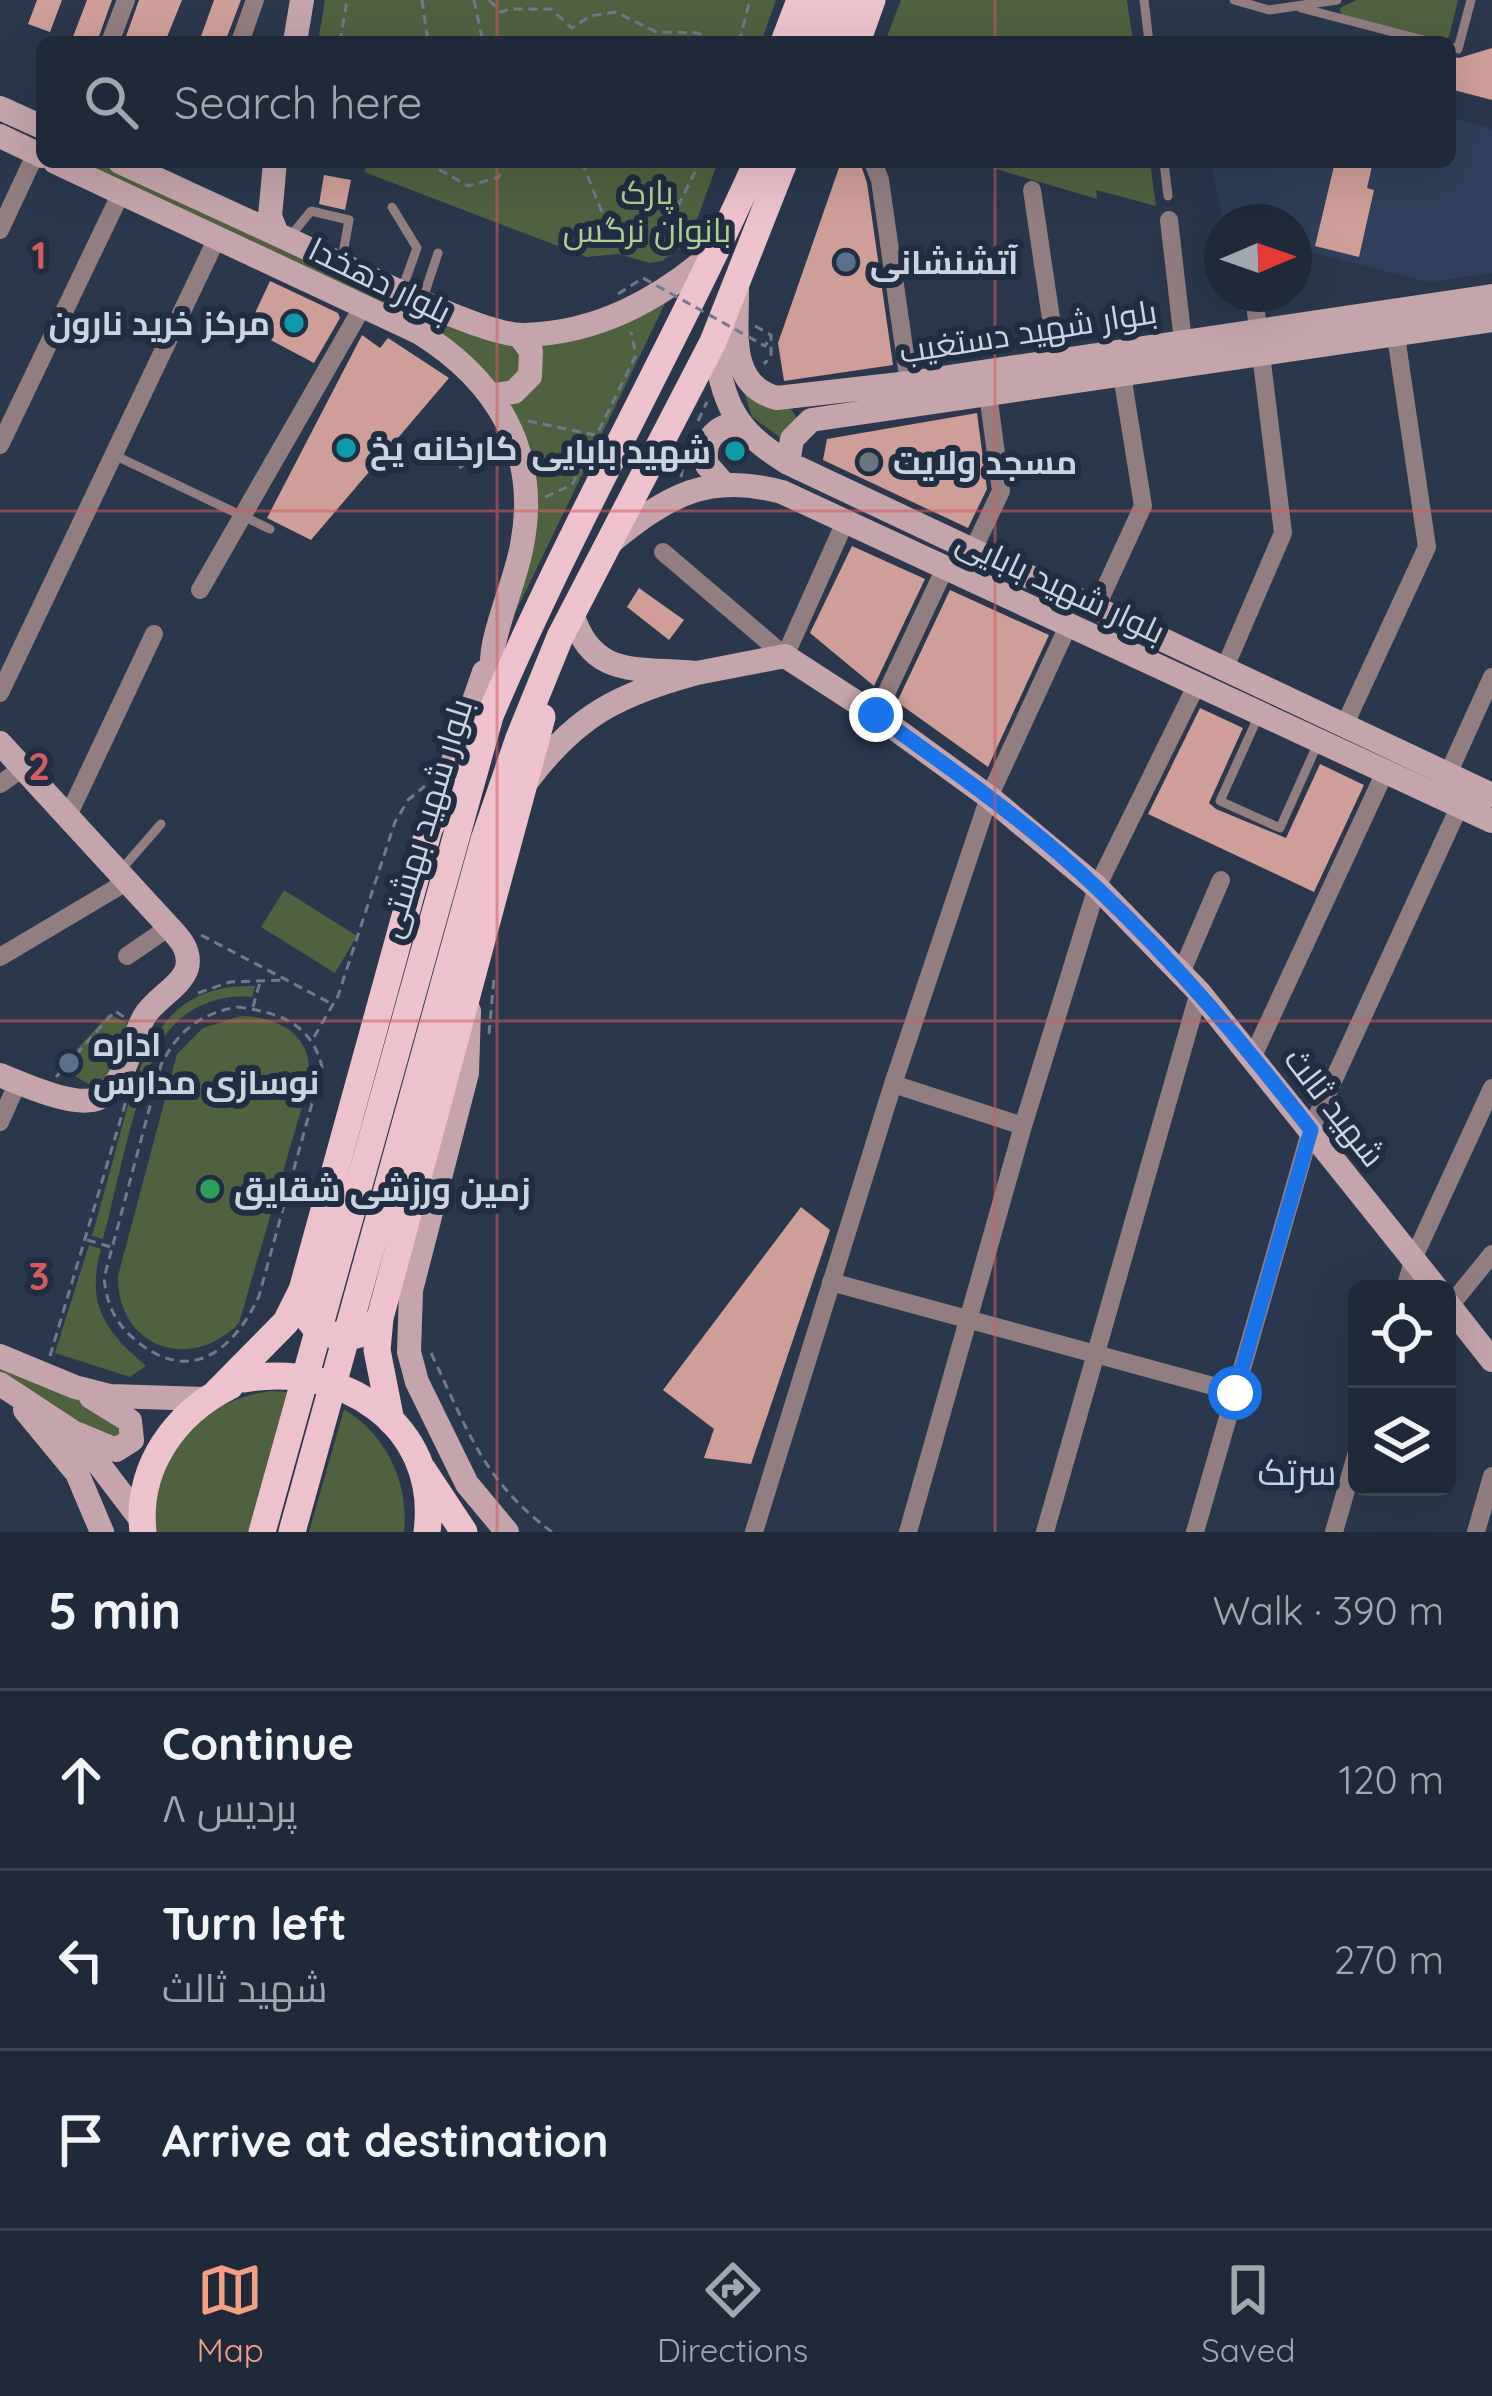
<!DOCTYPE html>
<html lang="en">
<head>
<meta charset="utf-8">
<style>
	body { margin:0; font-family:Quicksand,Cairo,sans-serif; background:#2d3545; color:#f1f3f6 }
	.controls { position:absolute; right:36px; bottom:36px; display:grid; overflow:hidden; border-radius:18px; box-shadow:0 12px 48px #0002 }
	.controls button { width:108px; height:108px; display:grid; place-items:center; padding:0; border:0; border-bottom:3px solid #3d4554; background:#20293a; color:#f1f3f6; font:60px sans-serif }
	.compass { position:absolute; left:1204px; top:204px; width:108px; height:108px; border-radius:50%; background:#20293a; box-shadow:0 12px 48px #0002; rotate:88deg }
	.stop { position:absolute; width:36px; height:36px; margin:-27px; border:9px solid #1a73e8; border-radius:50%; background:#fff }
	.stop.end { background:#1a73e8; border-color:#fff; box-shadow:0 3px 12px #0008 }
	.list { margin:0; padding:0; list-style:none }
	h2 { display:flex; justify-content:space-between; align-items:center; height:156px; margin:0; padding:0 48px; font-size:51px }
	h2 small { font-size:39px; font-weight:400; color:#a2a6af }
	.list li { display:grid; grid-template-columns:78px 1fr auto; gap:36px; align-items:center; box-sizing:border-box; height:180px; padding:0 48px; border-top:3px solid #3d4554 }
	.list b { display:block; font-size:45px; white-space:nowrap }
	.list p { margin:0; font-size:39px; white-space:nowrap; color:#a2a6af }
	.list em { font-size:39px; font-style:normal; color:#a2a6af }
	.icon { flex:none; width:66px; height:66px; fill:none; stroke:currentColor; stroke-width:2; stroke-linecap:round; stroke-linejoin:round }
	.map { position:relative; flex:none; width:1492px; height:1532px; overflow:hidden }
	.search { position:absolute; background:#20293a; box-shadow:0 12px 48px #0002; left:36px; right:36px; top:36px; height:132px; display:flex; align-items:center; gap:30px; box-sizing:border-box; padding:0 42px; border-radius:18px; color:#a2a6af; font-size:45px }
	.sheet { height:696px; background:#20293a }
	nav { display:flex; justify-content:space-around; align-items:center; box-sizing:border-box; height:168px; border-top:3px solid #3d4554; background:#20293a; font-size:33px; color:#a2a6af }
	nav a { display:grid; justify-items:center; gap:6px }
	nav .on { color:#f39f84 }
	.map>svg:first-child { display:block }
</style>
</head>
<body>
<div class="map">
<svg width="1492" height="1532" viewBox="0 0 1492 1532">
	<rect width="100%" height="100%" fill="#2a374d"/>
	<path fill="#30405c" d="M1450 117 1492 129V273L1430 282 1294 248V222H1223L1211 162H1450Z"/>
	<path fill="#506140" d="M325 0H776L761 42H318Z
		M901 0H1127L1133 42H885Z
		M1357 0H1458L1449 37 1440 42 1341 15 1340 8Z
		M55 162H119L519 335 673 287 517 609 493 647 525 475 454 354Z
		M369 162H718L689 241 676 251 662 261 650 263 618 254 587 257 364 172Z
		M972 162H1150L1156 206 1096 190 1097 199Z
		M744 392 773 408 791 409 798 420 785 441 752 417Z
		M284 890 357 936 335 973 261 927Z
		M255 986 252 997C221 994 187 1006 168 1032 139 1068 117 1190 103 1239L92 1236C102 1200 112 1164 122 1127 142 1054 162 983 255 986Z
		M109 1014 127 1023C127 1044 110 1063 104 1084L96 1089 61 1067Z
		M240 1016C284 1017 316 1038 308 1086L239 1323C192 1373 117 1348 118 1276L177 1054 203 1028Z
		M89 1245 101 1249C86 1305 104 1330 146 1366L130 1377 55 1353Z
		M0 1356 130 1421 127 1447 0 1384Z
		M271 1391 287 1392 248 1532H152C155 1460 196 1400 271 1391Z
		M344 1409C387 1436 409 1482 404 1532H309Z"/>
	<path fill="#cf9e98" d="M37 0H62L50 32 28 24Z
		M87 0H112L97 42H71Z
		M139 0H182L165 42H124Z
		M214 0H241L225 42H199Z
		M1492 48V100L1450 89V56L1459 58Z
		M841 162H860L867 183 893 365 784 381 778 343Z
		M1335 162H1373L1367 188 1374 190 1359 257 1315 246Z
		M324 175 351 180 345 210 319 204Z
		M270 281 338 313 340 318 314 363 248 328Z
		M362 335 380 348 388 338 449 378 311 540 267 518Z
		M977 413 987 489 968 528 823 460 827 439Z
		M852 546 925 579 874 686 810 633Z
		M639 588 684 620 669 640 627 607Z
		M950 590 1049 635 988 767 897 702Z
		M1200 708 1243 728 1209 803 1216 809 1286 838 1320 764 1364 785 1314 892 1148 814Z
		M801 1207 830 1230 751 1464 704 1458 714 1429 663 1390Z"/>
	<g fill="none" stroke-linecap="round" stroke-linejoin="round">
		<path stroke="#707a8d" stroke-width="3" stroke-dasharray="9 6" stroke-linecap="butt" d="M422 0 428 42
			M474 0 483 42
			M489 0 501 12 509 9H551L572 28 590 16 616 12 656 32 698 33 717 42
			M340 42 347 0
			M739 42 750 0
			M426 162 468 186 499 177 505 162
			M582 162 611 235 662 238 700 162
			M755 326 771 335V356L764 364
			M528 421 595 435
			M698 421 707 402
			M459 468 497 444
			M681 477 686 445
			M545 497 572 485 636 355 631 332
			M201 935 334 1005
			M198 993 230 982 288 980
			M237 1007C279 1012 312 1024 322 1067L259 1296C235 1348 193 1385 139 1343 116 1325 107 1306 104 1278L161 1065C178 1030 200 1014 237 1007Z
			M253 1007 260 982
			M489 1034 494 978
			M314 1037 338 996 395 822 408 800 425 786
			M93 1039 110 1051
			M56 1077 115 1011 124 1017
			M87 1240 111 1247
			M431 1353C467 1428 482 1480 552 1532
			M50 1356 126 1101"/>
		<path stroke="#927d81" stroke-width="9" d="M1144 0 1149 42
			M1234 0 1269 10 1337 0
			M1301 8 1431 42
			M1450 47 1458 49 1471 0
			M1164 162 1168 196
			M392 207 417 248 401 292
			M288 239 311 211 349 220 342 259
			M422 301 438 253
			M114 455 270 529
			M1258 717 1220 801 1280 828 1318 743
			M120 871 161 824"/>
		<path stroke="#927d81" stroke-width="18" d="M110 42 126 0
			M240 42 255 0
			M873 162 880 180 909 383
			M1032 190 1057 359
			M1169 220 1183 341
			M0 230 36 153
			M1254 294 1258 330
			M0 445 121 193
			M663 552 785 656 845 522
			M972 552 1001 491 988 394
			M200 590 363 306
			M1095 610 1143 506 1122 375
			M1224 670 1283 533 1261 354
			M0 693 217 238
			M876 715 945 568
			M1345 724 1427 547 1396 336
			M1448 774 1492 677
			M0 784 23 768
			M68 816 154 634
			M127 956 169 927
			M0 957 128 881
			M1181 973 1221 880
			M1253 1056 1385 772
			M893 1084 1023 1126
			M0 1122 18 1082
			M831 1282 1235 1392
			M1405 1289 1414 1257 1492 1088
			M1449 1307 1492 1254
			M754 1532 893 1084 989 797 1068 626
			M908 1532 1023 1126 1097 887 1196 686
			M1045 1532 1199 992
			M1195 1532 1311 1129 1460 805
			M1334 1532 1357 1452
			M1476 1532 1492 1476"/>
		<path stroke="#c5a4ab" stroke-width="24" d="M295 42 302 0
			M0 108 42 127
			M0 136 42 156
			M55 162 420 333C497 381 540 452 522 545 516 578 501 610 494 644 490 665 491 688 490 709
			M120 162C198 198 276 233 353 270 391 287 486 336 524 335 598 333 658 300 713 253
			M275 162 270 216 277 234
			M737 286C738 328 726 385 777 398L909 383 1492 296
			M713 342C725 404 731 428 788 463L1492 795
			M495 395 514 392 530 376 531 351 519 335
			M788 463 792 439 811 420 1492 320
			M722 482 707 465C702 442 714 426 738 424
			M611 542C667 496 708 472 782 492L1492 821
			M697 673 785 656 876 715 989 797 1097 887 1199 992 1437 1289
			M0 743 169 927C180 939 191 950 187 968 181 987 154 999 144 1017 131 1040 126 1086 99 1098 76 1109 23 1084 0 1075
			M528 780C578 714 618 695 697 673 638 667 592 680 572 613
			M444 787 484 672
			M469 1011 467 1073 411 1290 409 1352 417 1382 467 1484 507 1532
			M1447 1303 1492 1360
			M0 1356 75 1387 110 1396 205 1399
			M0 1384 76 1434 142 1521
			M25 1410 77 1473 102 1532
			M78 1434 116 1450 132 1440 130 1421 91 1397"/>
		<path stroke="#edc2cc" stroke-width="27" d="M784 42 800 0
			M804 42 820 0
			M829 42 845 0
			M857 42 872 0
			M216 1393 286 1322 302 1290 429 829 462 767
			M391 1421 377 1350 380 1318 542 717
			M423 1470 464 1532
			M143 1532C136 1468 174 1414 230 1386
			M262 1532 490 716C570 527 673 349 757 162
			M292 1532 484 840 519 738 560 637 713 342 784 162"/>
		<path stroke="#707a8d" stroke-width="3" stroke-dasharray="9 6" stroke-linecap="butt" d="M618 294 643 278 765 346 771 335"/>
		<path stroke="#edc2cc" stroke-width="27" d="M302 1290 304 1313 317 1330C344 1340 362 1340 380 1318
			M244 1379C341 1361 441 1424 427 1532"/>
	</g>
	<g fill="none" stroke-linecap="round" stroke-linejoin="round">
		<path stroke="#1a73e8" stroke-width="15" d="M876 715C952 770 1031 824 1099 890 1177 964 1245 1045 1311 1130L1235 1393"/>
	</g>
	<path fill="none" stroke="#d35c60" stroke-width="3" stroke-opacity="0.55" d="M497 0V42M995 0V42M497 162V1532M995 162V1532M0 511H1492M0 1021H1492"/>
	<g fill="#5c6f8a" stroke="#212d42" stroke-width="4.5">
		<circle cx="846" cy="262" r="12"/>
		<circle cx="69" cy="1063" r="12"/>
	</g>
	<g fill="#0f9aa8" stroke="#212d42" stroke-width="4.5">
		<circle cx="294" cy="323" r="12"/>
		<circle cx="346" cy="448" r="12"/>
		<circle cx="735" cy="451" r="12"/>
	</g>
	<circle fill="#6b7280" stroke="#212d42" stroke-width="4.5" cx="869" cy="462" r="12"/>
	<circle fill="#2e9e5b" stroke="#212d42" stroke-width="4.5" cx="210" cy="1189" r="12"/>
	<g text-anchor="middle" stroke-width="12" stroke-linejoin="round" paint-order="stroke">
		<g font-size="33" fill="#b0d092" stroke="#212d42">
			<text x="647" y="204">پارک<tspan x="647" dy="38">بانوان نرگس</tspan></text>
		</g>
		<g font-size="33" font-weight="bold" fill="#ccd4e2" stroke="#212d42" text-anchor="start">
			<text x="870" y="274">آتشنشانی</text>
			<text x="270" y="335" text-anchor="end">مرکز خرید نارون</text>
			<text x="370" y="460">کارخانه یخ</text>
			<text x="711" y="463" text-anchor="end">شهید بابایی</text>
			<text x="893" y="474">مسجد ولایت</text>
			<text x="93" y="1056">اداره<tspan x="93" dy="38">نوسازی مدارس</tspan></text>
			<text x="234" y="1201">زمین ورزشی شقایق</text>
		</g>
		<g font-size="33" fill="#ccd4e2" stroke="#212d42">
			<text transform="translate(380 280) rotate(26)" y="12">بلوار دهخدا</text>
			<text transform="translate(1028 331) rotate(-9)" y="12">بلوار شهید دستغیب</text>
			<text transform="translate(1061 586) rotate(25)" y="12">بلوار شهید بابایی</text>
			<text transform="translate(425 818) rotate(-73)" y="12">بلوار شهید بهشتی</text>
			<text transform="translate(1335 1107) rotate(52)" y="12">شهید ثالث</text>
		</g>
		<g font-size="36" fill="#c4d4f0" stroke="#212d42">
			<text x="1297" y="1485">سرتک</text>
		</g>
	</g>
	<g font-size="39" text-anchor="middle" font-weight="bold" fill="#d35c60" stroke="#212d42" stroke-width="12" stroke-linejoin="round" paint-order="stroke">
		<text x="39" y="269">1</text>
		<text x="39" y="780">2</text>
		<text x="39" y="1290">3</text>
	</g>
</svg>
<div class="controls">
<button><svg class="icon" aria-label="locate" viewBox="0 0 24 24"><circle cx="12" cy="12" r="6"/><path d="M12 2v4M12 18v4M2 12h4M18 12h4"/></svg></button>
<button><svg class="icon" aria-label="layers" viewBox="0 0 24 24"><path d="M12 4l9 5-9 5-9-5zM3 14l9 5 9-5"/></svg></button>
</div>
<svg class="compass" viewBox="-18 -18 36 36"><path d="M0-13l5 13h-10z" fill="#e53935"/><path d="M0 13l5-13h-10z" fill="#a2a6af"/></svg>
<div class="stop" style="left:1235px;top:1393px"></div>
<div class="stop end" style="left:876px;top:715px"></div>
<div class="search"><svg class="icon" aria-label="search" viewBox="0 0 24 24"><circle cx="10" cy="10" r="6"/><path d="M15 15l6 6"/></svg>Search here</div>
</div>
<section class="sheet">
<h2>5 min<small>Walk · 390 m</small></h2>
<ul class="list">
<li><svg class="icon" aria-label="ahead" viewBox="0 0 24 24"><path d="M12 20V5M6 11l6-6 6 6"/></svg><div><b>Continue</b><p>پردیس ۸</p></div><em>120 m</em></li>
<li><svg class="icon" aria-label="left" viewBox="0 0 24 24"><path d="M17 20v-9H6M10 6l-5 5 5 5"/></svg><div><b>Turn left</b><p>شهید ثالث</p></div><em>270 m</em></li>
<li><svg class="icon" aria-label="arrive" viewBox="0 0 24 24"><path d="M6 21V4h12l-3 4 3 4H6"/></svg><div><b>Arrive at destination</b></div></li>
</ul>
</section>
<nav>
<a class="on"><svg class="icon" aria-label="map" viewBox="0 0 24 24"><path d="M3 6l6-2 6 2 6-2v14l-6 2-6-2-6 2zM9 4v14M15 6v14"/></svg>Map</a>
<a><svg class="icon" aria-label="directions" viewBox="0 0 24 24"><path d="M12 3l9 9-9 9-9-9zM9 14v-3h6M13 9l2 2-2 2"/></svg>Directions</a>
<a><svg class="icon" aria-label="saved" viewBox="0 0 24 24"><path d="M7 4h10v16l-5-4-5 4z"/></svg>Saved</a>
</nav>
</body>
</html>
